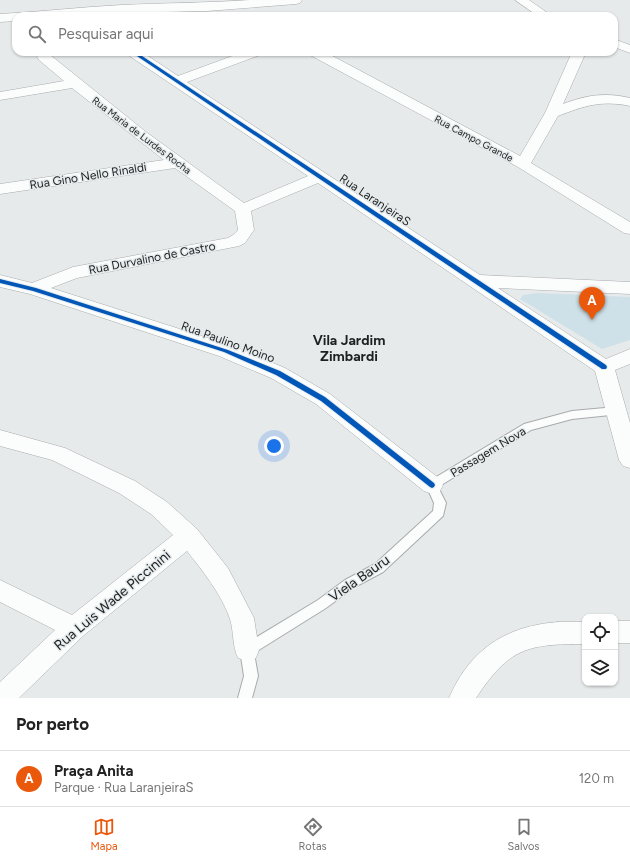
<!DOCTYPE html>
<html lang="pt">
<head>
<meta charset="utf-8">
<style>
	body { margin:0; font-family:Figtree,sans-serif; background:#f6f6f6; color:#222 }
	.controls { position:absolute; right:12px; bottom:12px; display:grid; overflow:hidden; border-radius:8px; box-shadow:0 1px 3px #0004 }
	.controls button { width:36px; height:36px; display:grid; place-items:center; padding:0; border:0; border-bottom:1px solid #e0e0e0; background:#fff; color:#222; font:20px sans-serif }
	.you { position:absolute; left:274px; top:446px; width:14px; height:14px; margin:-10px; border:3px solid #fff; border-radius:50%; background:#1a73e8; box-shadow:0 0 0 6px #1a73e833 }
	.badge { display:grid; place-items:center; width:26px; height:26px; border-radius:50%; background:#ea580c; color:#fff; font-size:13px; font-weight:700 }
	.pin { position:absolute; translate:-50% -33px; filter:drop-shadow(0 1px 2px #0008) }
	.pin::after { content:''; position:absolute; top:21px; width:14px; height:12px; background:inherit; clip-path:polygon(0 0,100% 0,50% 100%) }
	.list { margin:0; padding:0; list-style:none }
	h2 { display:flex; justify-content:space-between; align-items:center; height:52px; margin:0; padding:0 16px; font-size:17px }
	h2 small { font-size:13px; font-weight:400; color:#767676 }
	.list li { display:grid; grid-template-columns:26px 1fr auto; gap:12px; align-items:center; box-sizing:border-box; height:56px; padding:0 16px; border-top:1px solid #e0e0e0 }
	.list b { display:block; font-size:15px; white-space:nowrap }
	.list p { margin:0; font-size:13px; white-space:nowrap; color:#767676 }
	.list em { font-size:13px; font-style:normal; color:#767676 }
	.icon { flex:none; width:22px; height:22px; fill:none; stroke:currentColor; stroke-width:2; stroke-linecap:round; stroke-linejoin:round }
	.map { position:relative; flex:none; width:630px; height:698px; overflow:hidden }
	.search { position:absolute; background:#fff; box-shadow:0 1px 3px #0004; left:12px; right:12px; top:12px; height:44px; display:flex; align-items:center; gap:10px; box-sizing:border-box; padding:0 14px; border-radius:12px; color:#767676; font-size:15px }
	.sheet { height:108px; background:#fff }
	nav { display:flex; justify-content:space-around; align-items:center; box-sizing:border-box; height:56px; border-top:1px solid #e0e0e0; background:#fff; font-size:11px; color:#767676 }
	nav a { display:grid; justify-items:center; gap:2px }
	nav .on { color:#ea580c }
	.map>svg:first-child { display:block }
</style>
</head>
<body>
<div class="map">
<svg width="630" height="698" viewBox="0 0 630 698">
	<rect width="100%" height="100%" fill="#e7eaeb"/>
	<path fill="#cee1e8" d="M537 293 630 297V340L602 349 520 299 523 295Z"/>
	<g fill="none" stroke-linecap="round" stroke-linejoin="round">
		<g stroke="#a8abac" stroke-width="2">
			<path id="lane" d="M616 407 620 408 621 411 620 414 572 419 531 430 438 487 446 503 443 516 383 572 353 588 326 608 254 653 258 676 252 698H238L244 676 240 650 242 646 318 600 345 580 375 564 433 511 434 503 426 485 428 482 524 424 572 411Z"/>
		</g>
		<g stroke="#a8abac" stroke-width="1">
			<path id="street" d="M250 0H302L300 3 296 4 207 11 122 13 75 16H16V21L0 22V14C40 12 81 7 122 5 164 3 207 3 250 0Z
				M515 0H529L552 16H538Z
				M614 39 630 45V53L614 47Z
				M126 52H142L178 76 243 52H262L260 55 187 82 480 275 630 282V294L498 288 606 359 630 349V364L615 370 630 423V468L623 466 619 460 595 371 318 183 251 211 254 230 245 243 239 246 77 278 51 288 233 346 285 368 330 394 440 479 443 485 440 491 432 494 424 491 316 404 271 378 219 356 30 294 0 287V275L32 283 73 267 228 238 233 235 238 230 235 211 175 168 0 194V184L164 160 72 88 0 100V92L64 81 39 60 37 57 39 54H49L146 132 244 203 308 176 128 55Z
				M308 52H325L520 156 545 113 572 52H586L563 104C586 95 606 92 630 98V106C601 100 584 106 558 116L531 163 630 222V234L624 233 518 167 310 55Z
				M0 430 65 448 135 481 167 502 197 529 228 568 254 618 259 650 256 658 247 661 238 658C232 645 234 632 230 619 222 595 202 570 187 551L83 636 19 698H0V682L55 630 0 602V580L72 615 173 535 151 514 119 493 52 460 0 446Z
				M615 621H630V643H615Z
				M558 622H585V644C527 644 509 648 476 698H449C470 649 506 626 558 622Z"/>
		</g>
		<use href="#lane" fill="#fbfcfc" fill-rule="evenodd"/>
		<use href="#street" fill="#fbfcfc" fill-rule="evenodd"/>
		<g stroke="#e5ebed" stroke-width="2">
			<path id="cycleway" d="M131 52H136L606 365 607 367 606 369H602Z
				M0 279 36 288 228 350 280 371 325 397 434 483 435 485 434 487 432 488 430 487 321 401 276 375 224 352 33 291 0 283Z"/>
		</g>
		<use href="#cycleway" fill="#0057b8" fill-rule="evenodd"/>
	</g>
	<g text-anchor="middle" stroke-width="3" stroke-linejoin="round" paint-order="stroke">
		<g font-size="10" fill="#1e2021" stroke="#e5ebed">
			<text transform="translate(142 135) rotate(37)" y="4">Rua Maria de Lurdes Rocha</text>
			<text transform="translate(474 138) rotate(28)" y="4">Rua Campo Grande</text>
		</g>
		<g font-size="12" fill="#1e2021" stroke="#e5ebed">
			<text transform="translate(88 176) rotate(-9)" y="4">Rua Gino Nello Rinaldi</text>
			<text transform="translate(375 200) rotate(34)" y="4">Rua LaranjeiraS</text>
			<text transform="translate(152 258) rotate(-11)" y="4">Rua Durvalino de Castro</text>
			<text transform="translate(228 342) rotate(20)" y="4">Rua Paulino Moino</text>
			<text transform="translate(488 452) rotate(-31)" y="4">Passagem Nova</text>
		</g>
		<g font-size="14" font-weight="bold" fill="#1e2021" stroke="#e5ebed">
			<text x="349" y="345">Vila Jardim<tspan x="349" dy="16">Zimbardi</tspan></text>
		</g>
		<g font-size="14" fill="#1e2021" stroke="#e5ebed">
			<text transform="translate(359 578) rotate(-35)" y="5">Viela Bauru</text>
			<text transform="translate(112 600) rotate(-40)" y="5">Rua Luis Wade Piccinini</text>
		</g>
	</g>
</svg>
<div class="controls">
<button><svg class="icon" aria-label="locate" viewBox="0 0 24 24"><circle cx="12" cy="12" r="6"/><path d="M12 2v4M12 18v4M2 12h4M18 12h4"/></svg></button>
<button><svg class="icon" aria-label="layers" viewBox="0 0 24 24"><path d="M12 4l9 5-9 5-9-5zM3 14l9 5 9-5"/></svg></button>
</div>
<div class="you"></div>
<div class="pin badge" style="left:592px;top:320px">A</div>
<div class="search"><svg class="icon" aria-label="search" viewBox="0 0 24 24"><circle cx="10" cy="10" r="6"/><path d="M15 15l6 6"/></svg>Pesquisar aqui</div>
</div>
<section class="sheet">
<h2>Por perto<small></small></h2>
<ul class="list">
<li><span class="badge">A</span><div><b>Praça Anita</b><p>Parque · Rua LaranjeiraS</p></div><em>120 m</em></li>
</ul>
</section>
<nav>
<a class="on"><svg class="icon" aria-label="map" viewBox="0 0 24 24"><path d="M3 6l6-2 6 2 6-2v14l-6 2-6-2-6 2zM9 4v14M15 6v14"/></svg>Mapa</a>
<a><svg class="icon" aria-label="directions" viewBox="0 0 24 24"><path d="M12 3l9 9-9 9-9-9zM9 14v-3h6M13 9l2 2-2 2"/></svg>Rotas</a>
<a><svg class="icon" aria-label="saved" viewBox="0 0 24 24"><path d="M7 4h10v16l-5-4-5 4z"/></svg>Salvos</a>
</nav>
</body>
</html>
